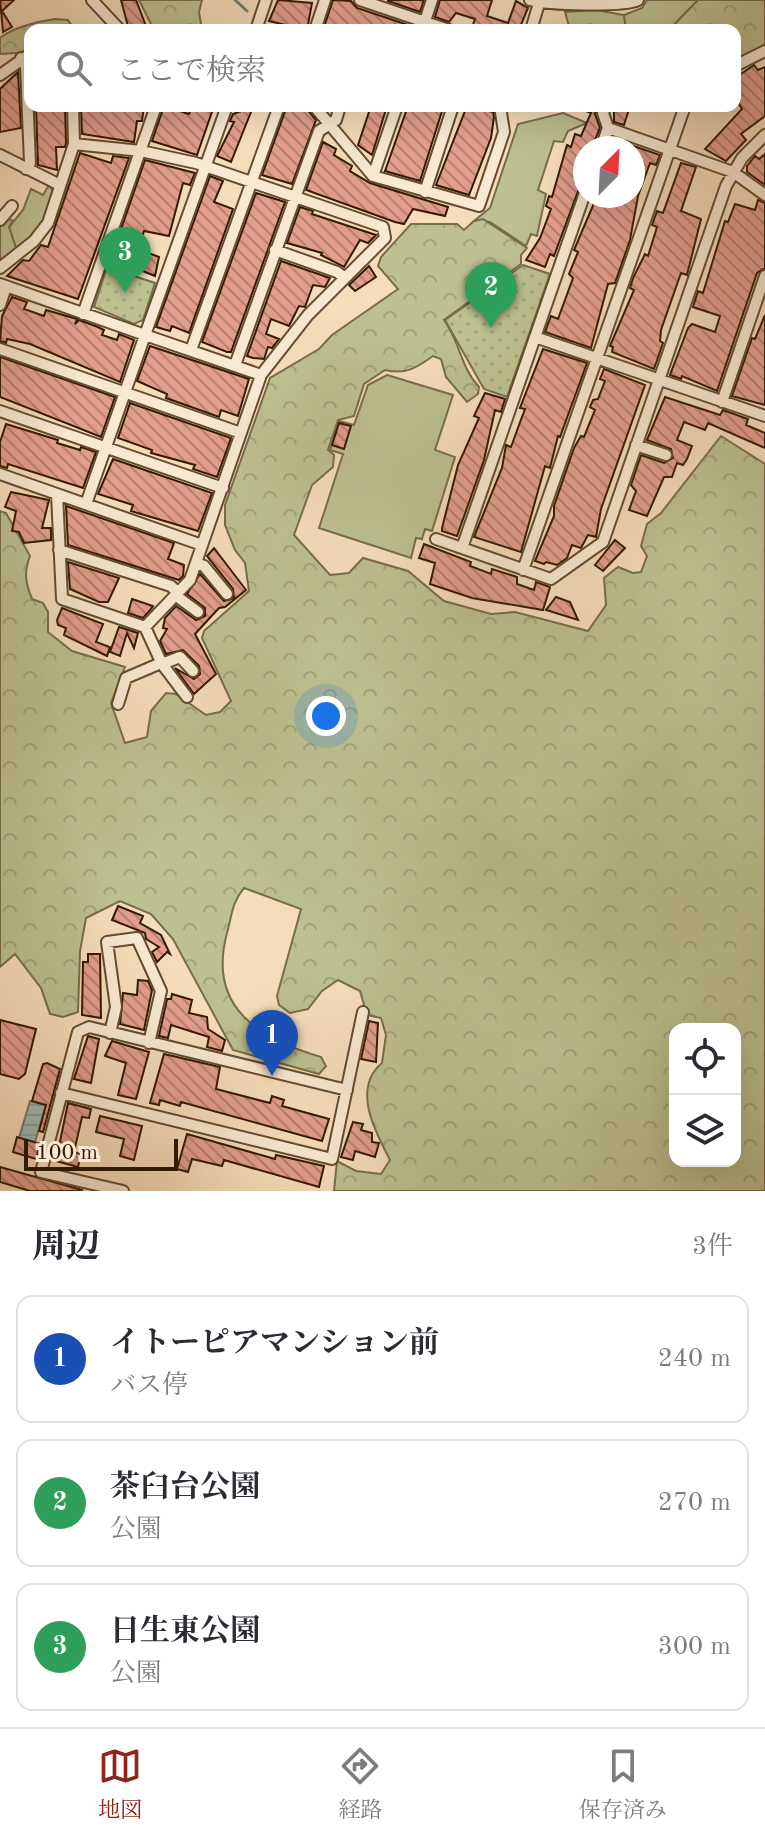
<!DOCTYPE html>
<html lang="ja">
<head>
<meta charset="utf-8">
<style>
	body { margin:0; font-family:"Old Standard TT","Noto Serif JP",serif; background:#f2f2f3; color:#2b2b33 }
	.controls { position:absolute; right:24px; bottom:24px; display:grid; overflow:hidden; border-radius:16px; box-shadow:0 8px 32px #0002 }
	.controls button { width:72px; height:72px; display:grid; place-items:center; padding:0; border:0; border-bottom:2px solid #e1e1e2; background:#fff; color:#2b2b33; font:40px sans-serif }
	.compass { position:absolute; left:573px; top:136px; width:72px; height:72px; border-radius:50%; background:#fff; box-shadow:0 8px 32px #0002; rotate:24deg }
	.scale { position:absolute; left:24px; bottom:20px; width:154px; box-sizing:border-box; padding-left:8px; border:4px solid #331a03; border-top:0; font-size:22px; line-height:28px; white-space:nowrap; color:#331a03; -webkit-text-stroke:6px #f9e9d2; paint-order:stroke }
	.you { position:absolute; left:326px; top:716px; width:28px; height:28px; margin:-20px; border:6px solid #fff; border-radius:50%; background:#1a73e8; box-shadow:0 0 0 12px #1a73e833 }
	.badge { display:grid; place-items:center; width:52px; height:52px; border-radius:50%; background:#8f2418; color:#fff; font-size:26px; font-weight:700 }
	.pin { position:absolute; translate:-50% -66px; filter:drop-shadow(0 2px 4px #0008) }
	.pin::after { content:''; position:absolute; top:42px; width:28px; height:24px; background:inherit; clip-path:polygon(0 0,100% 0,50% 100%) }
	.list { margin:0; padding:0; list-style:none }
	h2 { display:flex; justify-content:space-between; align-items:center; height:104px; margin:0; padding:0 32px; font-size:34px }
	h2 small { font-size:26px; font-weight:400; color:#7c7c81 }
	.list li { display:grid; grid-template-columns:52px 1fr auto; gap:24px; align-items:center; box-sizing:border-box; height:128px; margin:0 16px 16px; padding:0 16px; border:2px solid #e1e1e2; border-radius:16px }
	.list b { display:block; font-size:30px; white-space:nowrap }
	.list p { margin:0; font-size:26px; white-space:nowrap; color:#7c7c81 }
	.list em { font-size:26px; font-style:normal; color:#7c7c81 }
	.icon { flex:none; width:44px; height:44px; fill:none; stroke:currentColor; stroke-width:2; stroke-linecap:round; stroke-linejoin:round }
	.map { position:relative; flex:none; width:765px; height:1191px; overflow:hidden }
	.search { position:absolute; background:#fff; box-shadow:0 8px 32px #0002; left:24px; right:24px; top:24px; height:88px; display:flex; align-items:center; gap:20px; box-sizing:border-box; padding:0 28px; border-radius:16px; color:#7c7c81; font-size:30px }
	.sheet { height:536px; background:#fff }
	nav { display:flex; justify-content:space-around; align-items:center; box-sizing:border-box; height:112px; border-top:2px solid #e1e1e2; background:#fff; font-size:22px; color:#7c7c81 }
	nav a { display:grid; justify-items:center; gap:4px }
	nav .on { color:#8f2418 }
	.map>svg:first-child { display:block }
</style>
</head>
<body>
<div class="map">
<svg width="765" height="1191" viewBox="0 0 765 1191">
	<defs>
		<pattern id="forest-crowns" width="20" height="18" patternUnits="userSpaceOnUse" patternTransform="scale(2)"><rect width="20" height="18" fill="#bdc08f"/><path d="M2 6a3 3 0 1 1 6 0M12 15a3 3 0 1 1 6 0" fill="none" stroke="#a3a47a"/></pattern>
		<pattern id="park-dots" width="8" height="8" patternUnits="userSpaceOnUse" patternTransform="scale(2)"><rect width="8" height="8" fill="#bdc08f"/><path d="M2 2h.1M6 6h.1" fill="none" stroke="#a3a47a" stroke-width="1.8" stroke-linecap="round"/></pattern>
		<pattern id="water-rules" width="6" height="5" patternUnits="userSpaceOnUse" patternTransform="scale(2)"><rect width="6" height="5" fill="#9ebbb6"/><path d="M0 2.5h6" fill="none" stroke="#89a09b"/></pattern>
		<pattern id="building-back-hatch" width="6" height="6" patternUnits="userSpaceOnUse" patternTransform="scale(2)"><rect width="6" height="6" fill="#e29e8d"/><path d="M-1 5l2 2M0 0l6 6M5-1l2 2" fill="none" stroke="#b88071"/></pattern>
	</defs>
	<rect width="100%" height="100%" fill="#f6ddba"/>
	<filter id="stains"><feTurbulence type="fractalNoise" baseFrequency=".0025" numOctaves="4"/><feColorMatrix values="0 0 0 0 .2 0 0 0 0 .09 0 0 0 0 .02 0 0 0 .5 -.17"/></filter>
	<radialGradient id="worn" r=".72"><stop offset=".6" stop-color="#630" stop-opacity="0"/><stop offset="1" stop-color="#630" stop-opacity=".3"/></radialGradient>
	<path fill="#bdc08f" stroke="#786d49" stroke-width="2" d="M647 0H698L669 30 624 29V15L642 8Z
		M563 113 587 123 568 131 563 142 554 141 538 190 546 194 537 236 531 234 526 246 490 222 474 221 490 208 518 124Z
		M49 185 54 192 41 228 17 251 9 227 23 210 31 189 43 195Z
		M387 375 453 395 435 450 455 457 432 531 425 529 422 539 416 538 411 558 319 528 343 454 330 450 339 421 354 425 368 385Z"/>
	<path fill="url(#forest-crowns)" stroke="#786d49" stroke-width="2" fill-rule="evenodd" d="M139 0H202L199 12 202 30H154Z
		M698 0H765V45L735 60V30H669Z
		M596 10 624 15 626 30H570L565 12Z
		M55 19 68 20 74 29 30 30V52L0 54V38C11 28 40 21 55 19Z
		M7 218 13 221 9 227 17 251 0 263V225Z
		M483 219 527 248 521 255V264L444 320C460 342 461 368 479 387L478 394 467 402 446 377 441 359 433 356C416 368 406 375 385 370L364 384 354 416 338 420 328 450 334 455 333 467 312 485 294 535 330 575 349 573 363 558 408 571 444 601 491 614 515 612 588 631 606 605 604 578 618 567 633 573 641 572 647 556 641 546 647 524 661 513 721 436 765 464V1191H334L337 1161 356 1171 381 1174 390 1160C376 1133 351 1089 382 1063L386 1035 381 1018 367 1015 360 991 338 980 322 991 308 1009 290 1013 279 1005 277 996 301 909 244 888C232 902 232 915 227 933 207 1007 258 1038 321 1057L326 1066 319 1074 233 1050 173 939 151 914 120 901 86 918 80 951 78 1012 63 1017 50 1014 41 988 15 954 0 967V511L6 513 30 556C24 572 25 582 32 599L43 603 48 612V632L72 651 125 667 111 703 125 743 147 737 151 711 166 693 176 694 206 715 220 712 231 701 202 638 204 631 249 591 245 563 235 550 225 525V505L270 378 319 349 332 335 398 289 378 266 381 257 411 224H457L464 230 474 221ZM675 1029H735V1161H675Z"/>
	<path fill="url(#park-dots)" stroke="#786d49" stroke-width="2" d="M523 265 550 274 507 397 484 389 445 320Z
		M107 267 155 283 143 320 134 324 94 307Z"/>
	<path fill="url(#water-rules)" stroke="#737b6e" stroke-width="2" d="M30 1101 46 1105 35 1142 19 1138Z"/>
	<g fill="none" stroke-linecap="round" stroke-linejoin="round">
		<path stroke="#737b6e" stroke-width="3" d="M235 0 247 11"/>
	</g>
	<path fill="url(#building-back-hatch)" stroke="#331a03" stroke-width="2" d="M0 0H14L2 11 12 27 3 32Z
		M121 0H136L146 26 129 30Z
		M278 0 312 3 307 30 269 21Z
		M333 0 351 1 357 8 414 27 413 30H323Z
		M424 0 420 12 388 1V0Z
		M440 0H492L487 16 508 23 516 1 528 8 520 27 523 30H471L475 19 456 13 449 22 435 17Z
		M754 65 758 70 765 67V116L741 134 746 140 726 161 705 149 742 109 735 98V78Z
		M18 72 21 128 0 132V89Z
		M36 106H65L66 143 65 147H56L57 170 38 165Z
		M144 106 142 121H137L134 142 82 134 81 107Z
		M164 106 189 114 192 106H214L197 155 152 141Z
		M287 106 307 109 316 120 292 184 262 175Z
		M371 106H387L372 155 358 145Z
		M408 106 443 108 420 181 385 171Z
		M467 106 493 112 494 117 491 138 469 195 436 185Z
		M574 106H597L595 114 600 128 595 140 585 148 577 181 581 183 554 256 550 254 545 267 526 260 540 238 551 209 546 206 549 196 552 197 567 145 571 147 575 134 581 136 591 113Z
		M614 106H630L624 125 614 122Z
		M253 107 231 162 217 156 234 122 230 121 233 114Z
		M613 139 660 155 656 165 650 163 638 196 630 240 615 283 608 284 591 348 545 332 551 316 558 319 573 278 569 274 578 252 574 250 597 196H633V148H609Z
		M323 142 336 149 334 155 352 166 350 171 370 183 448 207 445 216 413 209 404 224 395 222 306 190Z
		M80 153 111 163 113 156 129 158 78 299 7 276 23 260 29 261 41 245 48 247Z
		M765 154V185L747 172V166L755 156 759 159Z
		M145 160 195 173 190 185 183 183 169 236 144 231 138 249 159 257 155 276 111 258Z
		M681 163 696 167 681 211 701 219 687 275 681 273 661 330 660 341 663 343 654 369 612 352 613 347 610 346 634 290 630 288 633 278 645 254 648 256 657 227 652 225 657 211 663 213Z
		M210 176 223 181 214 202 233 209 189 333 172 326 170 331 156 327Z
		M256 193 285 202 231 352H227L202 342Z
		M758 200 765 203V268L757 273 717 391 682 376 681 379 670 375 688 328 692 324 715 332 720 316 693 307 698 291 703 293 725 221 728 222 735 204 755 210Z
		M300 207 313 211 312 214 376 235 368 243 360 240 344 267 321 255 322 253 287 243Z
		M281 261 330 278 325 287 313 285 305 307 299 306 289 326 271 319 266 334 279 339 272 348 268 347 264 359 253 358 247 356Z
		M369 266 376 277 355 291 349 285Z
		M12 297 27 302 24 309 44 316 46 310 77 319 75 324 79 320 98 327 104 330 102 335 117 340 119 334 134 340 120 382 30 344 7 339 6 343 0 341 2 316Z
		M765 315V405L732 396 752 338 755 339Z
		M150 346 249 379 238 416 221 410 219 417 166 398 167 394 137 381Z
		M543 349 587 363 560 437 558 436 550 468 545 466 521 552 474 537 502 468 506 445 511 447 519 425 525 409 520 408Z
		M0 357 115 397 101 437 0 397Z
		M604 369 645 385 601 509 596 537 588 535 581 548 572 545 567 558 557 565 546 562 544 564 535 561 554 516V506L574 448 581 436 584 437 595 410 590 407 593 400 598 399 605 381 600 379Z
		M485 393 505 399 501 412 495 410 484 460 457 536 442 531V528L458 465 479 418 474 416Z
		M665 397 720 415 723 410 748 419 746 425 765 433V448L708 423 705 430 684 422 677 440 692 446 687 459 683 465 677 463 672 477H664L647 516 629 510 636 491 631 485 641 455 664 463 673 458 671 449 647 440Z
		M130 403 231 438 217 477 193 469 195 465 151 453 152 450 118 438Z
		M339 423 351 426 344 449 332 445Z
		M6 424 58 440 57 443 80 450 81 447 96 452 83 488 8 464 7 468 0 466V442Z
		M113 459 212 493 198 531 131 511 133 505 98 494Z
		M11 492 49 500 42 528H51V540L24 543 19 532 12 531 16 511 5 507Z
		M66 506 174 543 168 559 184 565 183 576 179 580 68 545Z
		M615 540 625 548 603 571 595 565Z
		M424 544 471 562 470 566 491 574 492 569 517 577V584L534 590 536 582 550 587 543 610 472 598 430 584 435 563 419 558Z
		M214 548 246 590 225 607 219 608 195 634 216 674 194 694 175 668 194 679 200 674 199 666 183 650 166 654 160 641 167 629 163 628 165 618 176 606 196 620 205 616V608L187 594 200 574 224 601 234 598 233 589 207 556Z
		M68 562 119 578 108 602H99L70 589Z
		M556 597 570 602 578 620 546 610Z
		M132 599 153 606 152 608 143 618 128 613Z
		M62 608 103 624 96 642 110 647 107 656 64 635 66 628 58 625 57 620Z
		M119 627 138 633 134 648 127 633 120 656 110 652Z
		M118 906 143 916 140 923 161 935 170 954 167 952 157 962 152 952 159 947 146 939 145 933 112 920Z
		M88 954H100L101 1018 82 1015 83 962H88Z
		M138 980 148 981 152 990 144 1030 120 1024 123 993 137 995Z
		M172 994 192 1000 189 1013 207 1017 208 1029 225 1040 222 1051 207 1047 209 1037 171 1025 168 1038 159 1036 167 999H171Z
		M0 1020 36 1029 25 1074 19 1079 0 1074Z
		M369 1021 378 1023 376 1062 361 1059Z
		M88 1036 99 1039 91 1083 74 1079Z
		M112 1041 149 1052 136 1099 118 1095 126 1063 105 1056Z
		M164 1054 220 1067 216 1089 270 1103 272 1096 284 1100 282 1106 329 1119 322 1141 181 1102 180 1106 160 1100 159 1105 150 1103Z
		M47 1063 60 1069 43 1132 39 1131 46 1105 32 1101 43 1064Z
		M68 1103 91 1109 89 1118 82 1117 74 1152 81 1154 78 1167 56 1161Z
		M100 1116 142 1126 134 1160 120 1156 124 1139 96 1132Z
		M353 1122 363 1124 361 1130 372 1133V1142L379 1143 375 1157 355 1151 353 1160 341 1157Z
		M187 1134 275 1159 276 1155 324 1166 319 1187 224 1160 222 1166 192 1159 188 1172 177 1169Z
		M17 1137 40 1144 36 1159 13 1152Z
		M0 1167 82 1190V1191H30L0 1182Z"/>
	<g fill="none" stroke-linecap="round" stroke-linejoin="round">
		<g stroke="#644b31" stroke-width="14">
			<path id="minor" d="M92 0 120 30
				M360 0 449 30
				M530 0C547 5 625 7 638 0
				M256 30 266 0
				M315 30 325 0
				M422 30 432 0
				M531 30 540 0
				M21 58 26 67 30 163 26 169
				M735 66 765 51
				M0 75 30 54
				M314 106 373 176 479 206 504 132 500 106
				M606 106 603 113 608 128
				M601 148 608 128 733 172 765 195
				M0 155 60 185
				M373 176 397 106
				M425 192 453 106
				M0 220 12 206
				M275 250 337 272 345 278
				M0 268 34 241 48 223 74 144 73 106
				M0 284 145 335 227 106
				M0 305 6 287
				M83 314 156 106
				M535 337 765 416
				M0 349 241 433
				M191 350 279 106
				M235 365 319 131 336 120 340 106
				M722 402 765 276
				M0 411 223 488
				M636 445 666 455
				M0 474 202 545
				M57 494 62 599 145 627 190 580 261 375 308 315 385 238 383 227 196 163 141 151 74 144
				M86 504 145 335 261 375
				M436 539 551 579 603 542 726 186 742 158 765 135
				M462 548 585 193
				M59 550 171 586 178 593
				M196 563 204 566 227 594
				M523 570 685 106
				M175 595 198 612
				M145 627 162 664 187 697
				M162 664 180 657 193 671
				M118 704 126 678 161 663
				M110 1033 116 1007 107 942 137 938 161 991 149 1043
				M61 1093 332 1159 363 1012
				M123 1191 41 1172 78 1032 89 1027 347 1090"/>
		</g>
		<use href="#minor" stroke="#f9e9d2" stroke-width="10"/>
	</g>
	<rect width="100%" height="100%" filter="url(#stains)"/>
	<rect width="100%" height="100%" fill="url(#worn)"/>
</svg>
<div class="controls">
<button><svg class="icon" aria-label="locate" viewBox="0 0 24 24"><circle cx="12" cy="12" r="6"/><path d="M12 2v4M12 18v4M2 12h4M18 12h4"/></svg></button>
<button><svg class="icon" aria-label="layers" viewBox="0 0 24 24"><path d="M12 4l9 5-9 5-9-5zM3 14l9 5 9-5"/></svg></button>
</div>
<svg class="compass" viewBox="-18 -18 36 36"><path d="M0-13l5 13h-10z" fill="#e53935"/><path d="M0 13l5-13h-10z" fill="#7c7c81"/></svg>
<div class="scale">100 m</div>
<div class="you"></div>
<div class="pin badge" style="left:272px;top:1076px;background:#1a4fb4">1</div>
<div class="pin badge" style="left:491px;top:328px;background:#2e9e5b">2</div>
<div class="pin badge" style="left:125px;top:293px;background:#2e9e5b">3</div>
<div class="search"><svg class="icon" aria-label="search" viewBox="0 0 24 24"><circle cx="10" cy="10" r="6"/><path d="M15 15l6 6"/></svg>ここで検索</div>
</div>
<section class="sheet">
<h2>周辺<small>3件</small></h2>
<ul class="list">
<li><span class="badge" style="background:#1a4fb4">1</span><div><b>イトーピアマンション前</b><p>バス停</p></div><em>240 m</em></li>
<li><span class="badge" style="background:#2e9e5b">2</span><div><b>茶臼台公園</b><p>公園</p></div><em>270 m</em></li>
<li><span class="badge" style="background:#2e9e5b">3</span><div><b>日生東公園</b><p>公園</p></div><em>300 m</em></li>
</ul>
</section>
<nav>
<a class="on"><svg class="icon" aria-label="map" viewBox="0 0 24 24"><path d="M3 6l6-2 6 2 6-2v14l-6 2-6-2-6 2zM9 4v14M15 6v14"/></svg>地図</a>
<a><svg class="icon" aria-label="directions" viewBox="0 0 24 24"><path d="M12 3l9 9-9 9-9-9zM9 14v-3h6M13 9l2 2-2 2"/></svg>経路</a>
<a><svg class="icon" aria-label="saved" viewBox="0 0 24 24"><path d="M7 4h10v16l-5-4-5 4z"/></svg>保存済み</a>
</nav>
</body>
</html>
